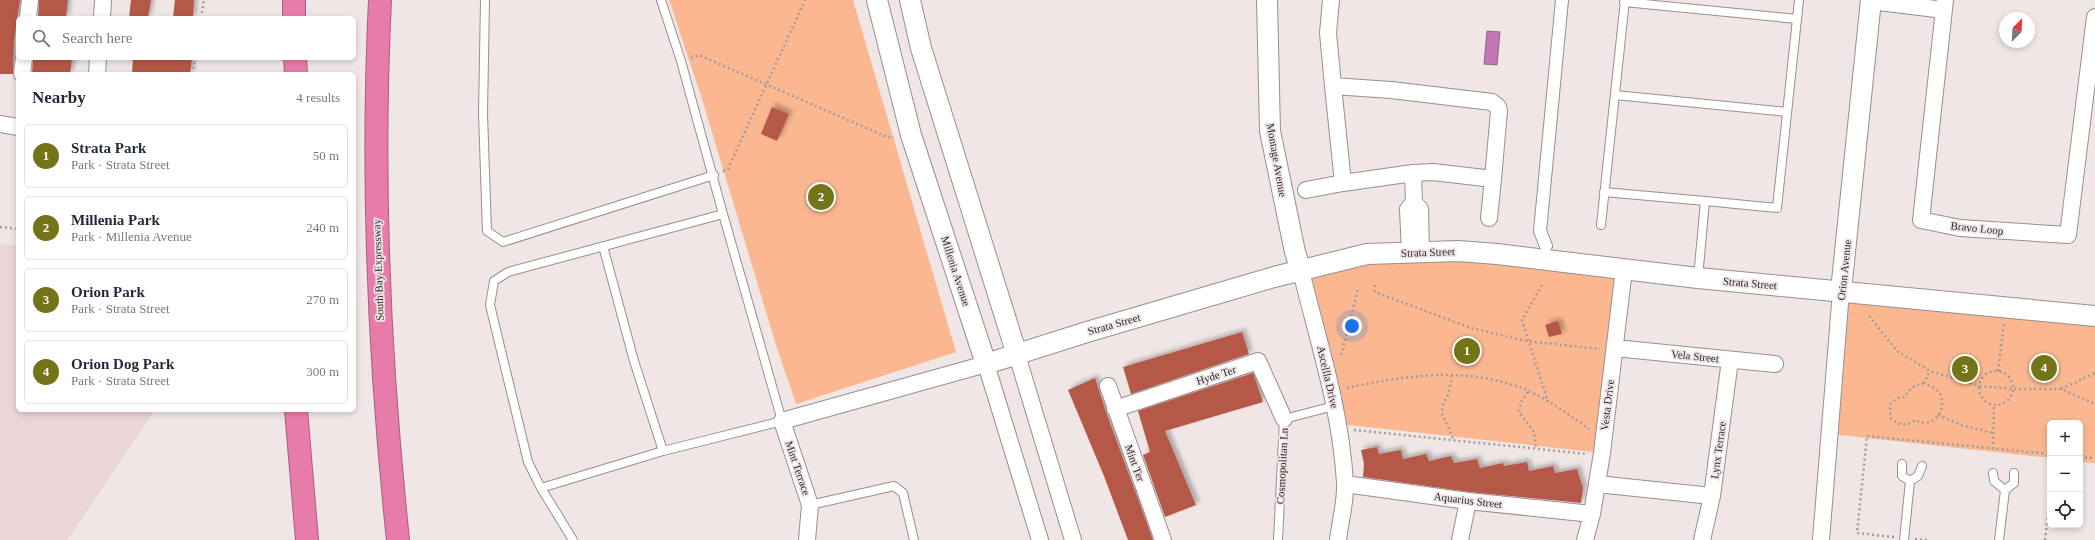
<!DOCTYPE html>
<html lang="en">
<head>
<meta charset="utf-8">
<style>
	body { margin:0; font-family:"Times New Roman",serif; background:#f2f2f3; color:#1f2937 }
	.controls { position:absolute; right:12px; bottom:12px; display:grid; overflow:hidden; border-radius:6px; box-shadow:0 2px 6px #0003 }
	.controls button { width:36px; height:36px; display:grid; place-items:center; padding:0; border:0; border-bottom:1px solid #e0e1e3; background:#fff; color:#1f2937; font:20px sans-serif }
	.compass { position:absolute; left:1999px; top:12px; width:36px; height:36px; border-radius:50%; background:#fff; box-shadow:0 2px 6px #0003; rotate:24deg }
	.you { position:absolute; left:1352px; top:326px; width:14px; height:14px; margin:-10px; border:3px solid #fff; border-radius:50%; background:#1a73e8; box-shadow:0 0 0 6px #1a73e833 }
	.badge { display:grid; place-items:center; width:26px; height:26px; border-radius:50%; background:#737317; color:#fff; font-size:13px; font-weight:700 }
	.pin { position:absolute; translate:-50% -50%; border:2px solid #fff; box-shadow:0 1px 4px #0006 }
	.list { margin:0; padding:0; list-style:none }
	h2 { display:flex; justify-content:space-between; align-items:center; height:52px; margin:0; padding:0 16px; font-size:17px }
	h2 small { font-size:13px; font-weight:400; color:#747a83 }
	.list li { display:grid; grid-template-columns:26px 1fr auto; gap:12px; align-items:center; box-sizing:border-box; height:64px; margin:0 8px 8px; padding:0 8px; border:1px solid #e0e1e3; border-radius:6px }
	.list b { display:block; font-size:15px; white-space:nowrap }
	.list p { margin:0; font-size:13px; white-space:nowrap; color:#747a83 }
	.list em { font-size:13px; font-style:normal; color:#747a83 }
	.icon { flex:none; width:22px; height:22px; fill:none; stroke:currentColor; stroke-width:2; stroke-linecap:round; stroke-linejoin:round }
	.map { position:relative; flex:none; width:2095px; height:540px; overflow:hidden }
	.search { position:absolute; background:#fff; box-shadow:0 2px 6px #0003; left:16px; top:16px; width:340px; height:44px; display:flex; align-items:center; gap:10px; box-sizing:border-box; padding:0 14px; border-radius:6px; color:#747a83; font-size:15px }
	.panel { position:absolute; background:#fff; box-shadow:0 2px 6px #0003; left:16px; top:72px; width:340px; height:340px; border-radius:6px }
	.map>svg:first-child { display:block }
</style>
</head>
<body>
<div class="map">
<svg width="2095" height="540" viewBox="0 0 2095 540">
	<defs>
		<filter id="shadow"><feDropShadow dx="3.5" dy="-3.5" stdDeviation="2" flood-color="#0004"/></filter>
	</defs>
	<rect width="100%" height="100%" fill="#f0e6e6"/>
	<path fill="#ead6d8" d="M0 244 18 246V410H155L67 540H0Z"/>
	<path fill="#fab790" d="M669 0H853L956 352 796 404 776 345 702 99Z
		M1367 254 1624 269 1602 453 1339 424 1301 271Z
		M1841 291 2095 316V463L2080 462V423H2050V458L1830 434Z"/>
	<path fill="#c276b4" stroke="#955f8a" d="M1487 31 1500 32 1497 65 1484 64Z"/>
	<path fill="#b55846" filter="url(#shadow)" d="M0 0H20L14 40 13 74H0Z
		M39 0H68L66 18H38Z
		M131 0H151L148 18H129Z
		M175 0H194L193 18H173Z
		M33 58H72L70 74H32Z
		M133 58H192L190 74H132Z
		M772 107 789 114 777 141 761 134Z
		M1558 321 1562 334 1549 337 1545 325Z
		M1242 332 1249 354 1131 394 1123 367Z
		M1253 373 1263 402 1165 431 1196 505 1165 517 1143 455 1150 452 1138 411Z
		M1095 378 1106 412 1153 540H1128L1104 476 1068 390Z
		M1377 447 1379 454 1401 450 1403 459 1426 454 1429 461 1451 456 1454 463 1477 459 1480 468 1503 463 1504 466 1527 462 1529 471 1553 466 1555 473 1577 469 1583 488 1581 503 1469 492 1363 477 1364 464 1361 450Z"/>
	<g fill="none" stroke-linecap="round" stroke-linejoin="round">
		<g stroke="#988e8f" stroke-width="10">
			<path id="service" d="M485 0 483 114 487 231 503 242 714 175
				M661 0 681 61 723 214 508 272 494 281 490 305 528 462 541 488 663 451 782 421 723 214
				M1624 2 1797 19
				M1615 95 1787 112
				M1604 192 1705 201
				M1601 225 1625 0
				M603 246 634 361 663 451
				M1698 278 1705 201 1777 208 1799 0
				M1902 464V476L1910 481
				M1993 473 1994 481 2005 490
				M1910 481 1918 476 1922 466
				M541 488 573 540
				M810 505 894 486 903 493 914 540
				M1278 540 1284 419 1334 406
				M1904 540 1910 481
				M1999 540 2005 490 2014 483V473"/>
		</g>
		<g stroke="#988e8f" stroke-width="14">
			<path id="pedestrian" d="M1546 246 1540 231 1562 0"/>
		</g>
		<g stroke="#988e8f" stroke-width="18">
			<path id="minor" d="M1331 0 1328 33 1333 86 1391 90 1492 102 1498 107 1499 111 1493 179 1433 172 1413 173 1343 183 1333 86
				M1945 0 1921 220 1960 228 2068 235 2095 17
				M1871 1 1944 10
				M28 18 30 0
				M102 18 103 0
				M22 74 24 58
				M97 74 98 58
				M0 124 18 127
				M1306 190 1343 183
				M1414 203 1420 209 1421 252
				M1489 218 1493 179
				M1410 253 1408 209 1414 203 1413 173
				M1301 271C1318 341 1341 410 1345 483 1346 501 1340 522 1338 540
				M1615 348 1775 364
				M1017 355 1073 540
				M1108 386 1163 540
				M1115 409 1258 361 1284 419
				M1345 484 1468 501 1592 514
				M1597 484 1712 496
				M807 540 810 505 782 421 986 364 1040 540
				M1460 540 1468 501
				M1585 540 1592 514 1602 453 1624 269
				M1702 540 1712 496 1730 360
				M1821 540 1841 291"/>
		</g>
		<g stroke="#988e8f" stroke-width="22">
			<path id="tertiary" d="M877 0 911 135 986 364 1087 332 1274 277 1367 254 1458 251 1497 254 1698 278 2095 316
				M910 0 921 48 1017 355
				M1267 0 1270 131 1295 252 1301 271
				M1841 291 1871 0"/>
		</g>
		<g stroke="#a65f7e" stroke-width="24">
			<path id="motorway" d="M294 0V18
				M380 0C371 181 379 360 398 540
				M295 58 296 74
				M296 410 307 540"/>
		</g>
		<path stroke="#a39c9c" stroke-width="2.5" stroke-dasharray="2 3" stroke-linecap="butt" d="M201 18 204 0
			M691 58 699 55 887 137H894
			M193 74 195 58
			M723 171 728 169 805 0
			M0 227 18 229
			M1375 285V292L1471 328 1526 341 1600 349
			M1542 285 1522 320 1548 402
			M1869 316 1897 351 1930 371 1980 386 2013 389H2061L2095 404
			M1341 355 1358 289
			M1998 371 2004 323
			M1979 388a17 17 0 1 1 34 0a17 17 0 1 1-34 0Z
			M1452 375C1451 381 1450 388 1448 394 1446 400 1442 404 1442 411 1443 421 1451 429 1453 440
			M1924 383C1914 385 1910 388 1905 397L1898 398 1891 403 1890 410 1891 419C1900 425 1905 427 1915 420 1930 429 1947 414 1941 396 1939 389 1930 386 1924 383L1930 371
			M1347 388C1402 376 1460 367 1516 386 1542 395 1567 413 1589 429
			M2061 389 2095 373
			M1528 392 1521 402 1519 412 1534 432 1536 448
			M1938 415 1961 425 1993 433
			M1354 430 1588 454
			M1993 449 1994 404
			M2080 457 2095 458
			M1894 537 1857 533 1867 436 2050 454
			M1915 539 1928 540
			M2045 540 2050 497"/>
		<use href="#service" stroke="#fff" stroke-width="8"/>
		<use href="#pedestrian" stroke="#fff" stroke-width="12"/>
		<use href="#minor" stroke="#fff" stroke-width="16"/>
		<use href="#tertiary" stroke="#fff" stroke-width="20"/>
		<use href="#motorway" stroke="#e77cab" stroke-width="22"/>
	</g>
	<g text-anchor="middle" stroke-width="3.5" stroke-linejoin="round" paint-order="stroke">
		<g font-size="11" fill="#2d2929" stroke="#f0e6e6">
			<text transform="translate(1277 160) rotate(80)" y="4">Montage Avenue</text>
			<text transform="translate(1977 228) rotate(6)" y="4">Bravo Loop</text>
			<text transform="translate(1428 252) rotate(-2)" y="4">Strata Street</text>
			<text transform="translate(378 270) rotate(-92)" y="4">South Bay Expressway</text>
			<text transform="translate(1844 270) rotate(-84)" y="4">Orion Avenue</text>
			<text transform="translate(956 271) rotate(72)" y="4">Millenia Avenue</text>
			<text transform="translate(1750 283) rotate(5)" y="4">Strata Street</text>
			<text transform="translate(1114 324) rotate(-16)" y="4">Strata Street</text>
			<text transform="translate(1695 356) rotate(6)" y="4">Vela Street</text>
			<text transform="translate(1216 375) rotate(-18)" y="4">Hyde Ter</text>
			<text transform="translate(1328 377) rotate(77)" y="4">Ascellla Drive</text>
			<text transform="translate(1607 405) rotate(-83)" y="4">Vesta Drive</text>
			<text transform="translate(1718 450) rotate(-82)" y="4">Lynx Terrace</text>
			<text transform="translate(1135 463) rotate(70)" y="4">Mint Ter</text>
			<text transform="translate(1282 466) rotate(-87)" y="4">Cosmopolitan Ln</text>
			<text transform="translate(798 468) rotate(71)" y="4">Mint Terrace</text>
			<text transform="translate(1468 500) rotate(7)" y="4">Aquarius Street</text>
		</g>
	</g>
</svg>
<div class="controls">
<button>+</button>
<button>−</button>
<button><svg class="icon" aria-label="locate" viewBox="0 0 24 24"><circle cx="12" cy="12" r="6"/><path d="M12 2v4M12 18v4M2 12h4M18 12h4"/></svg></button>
</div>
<svg class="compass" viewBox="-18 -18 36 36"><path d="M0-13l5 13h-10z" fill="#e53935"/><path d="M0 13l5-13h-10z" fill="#747a83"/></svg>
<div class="you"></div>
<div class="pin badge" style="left:1467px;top:351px">1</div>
<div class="pin badge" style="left:821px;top:197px">2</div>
<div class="pin badge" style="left:1965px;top:369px">3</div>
<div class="pin badge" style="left:2044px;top:368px">4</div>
<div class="search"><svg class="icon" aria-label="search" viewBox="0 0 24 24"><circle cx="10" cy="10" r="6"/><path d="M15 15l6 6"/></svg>Search here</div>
<section class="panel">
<h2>Nearby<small>4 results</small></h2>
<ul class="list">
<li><span class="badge">1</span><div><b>Strata Park</b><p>Park · Strata Street</p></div><em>50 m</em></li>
<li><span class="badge">2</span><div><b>Millenia Park</b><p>Park · Millenia Avenue</p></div><em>240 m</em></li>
<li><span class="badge">3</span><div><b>Orion Park</b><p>Park · Strata Street</p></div><em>270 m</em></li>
<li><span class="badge">4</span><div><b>Orion Dog Park</b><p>Park · Strata Street</p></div><em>300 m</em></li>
</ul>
</section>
</div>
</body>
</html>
